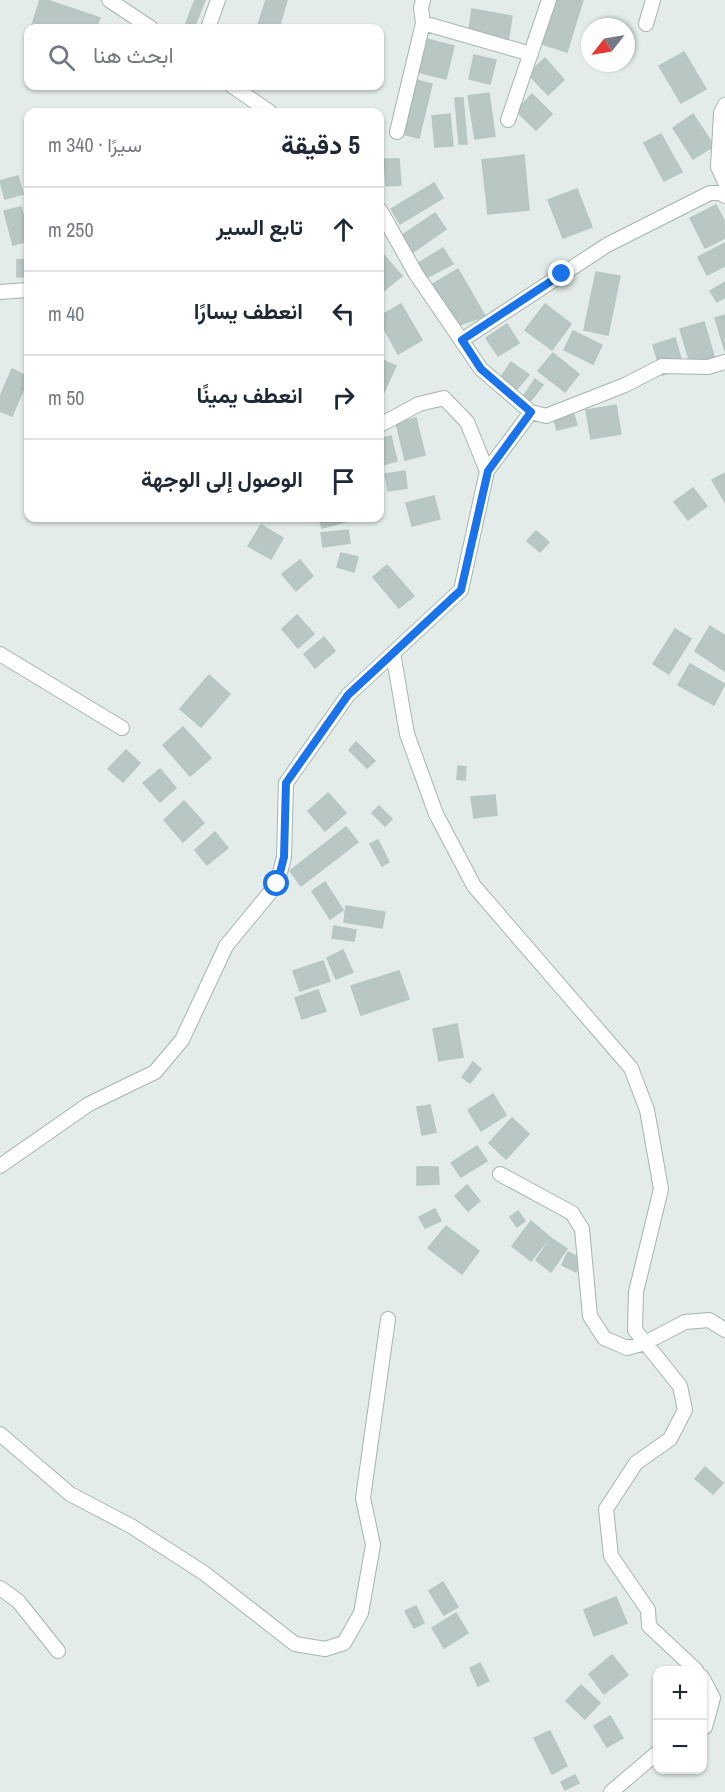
<!DOCTYPE html>
<html lang="ar">
<head>
<meta charset="utf-8">
<style>
	body { margin:0; font-family:"Archivo Narrow",Vazirmatn,sans-serif; background:#f6f6f7; color:#1f2937; direction:rtl }
	.controls { position:absolute; right:18px; bottom:18px; display:grid; overflow:hidden; border-radius:12px; box-shadow:0 2px 4px #0004 }
	.controls button { width:54px; height:54px; display:grid; place-items:center; padding:0; border:0; border-bottom:2px solid #e0e1e3; background:#fff; color:#1f2937; font:30px sans-serif }
	.compass { position:absolute; left:581px; top:18px; width:54px; height:54px; border-radius:50%; background:#fff; box-shadow:0 2px 4px #0004; rotate:239deg }
	.stop { position:absolute; width:18px; height:18px; margin:-14px; border:4px solid #1a73e8; border-radius:50%; background:#fff }
	.stop.end { background:#1a73e8; border-color:#fff; box-shadow:0 2px 6px #0008 }
	.list { margin:0; padding:0; list-style:none }
	h2 { display:flex; justify-content:space-between; align-items:center; height:78px; margin:0; padding:0 24px; font-size:26px }
	h2 small { font-size:20px; font-weight:400; color:#747a83 }
	.list li { display:grid; grid-template-columns:39px 1fr auto; gap:18px; align-items:center; box-sizing:border-box; height:84px; padding:0 24px; border-top:2px solid #e0e1e3 }
	.list b { display:block; font-size:22px; white-space:nowrap }
	.list em { font-size:20px; font-style:normal; color:#747a83 }
	.icon { flex:none; width:33px; height:33px; fill:none; stroke:currentColor; stroke-width:2; stroke-linecap:round; stroke-linejoin:round }
	.map { position:relative; flex:none; width:725px; height:1792px; overflow:hidden; direction:ltr }
	.search { position:absolute; background:#fff; box-shadow:0 2px 4px #0004; left:24px; top:24px; width:360px; height:66px; display:flex; align-items:center; gap:15px; box-sizing:border-box; padding:0 21px; border-radius:12px; color:#747a83; font-size:22px }
	.panel { position:absolute; background:#fff; box-shadow:0 2px 4px #0004; left:24px; top:108px; width:360px; height:414px; border-radius:12px; direction:rtl }
	.map>svg:first-child { display:block }
</style>
</head>
<body>
<div class="map">
<svg width="725" height="1792" viewBox="0 0 725 1792">
	<rect width="100%" height="100%" fill="#e3ece9"/>
	<path fill="#b8c7c3" stroke="#b6c6c1" stroke-width="1.5" d="M40 0H47L100 18 96 28H31Z
		M195 0H205L194 28H184Z
		M266 0H287L279 28H257Z
		M555 0H583L567 52 542 44Z
		M472 9 512 16 508 41 469 30Z
		M427 39 454 46 446 79 418 72Z
		M684 52 706 89 681 103 659 66Z
		M474 55 496 60 490 84 469 79Z
		M545 58 564 80 548 95 528 74Z
		M416 80 432 84 419 138 402 134Z
		M489 93 495 136 475 139 468 96Z
		M532 94 552 114 536 130 516 111Z
		M455 98H463L467 144H459Z
		M450 114 453 146 435 147 432 116Z
		M693 114 714 146 693 159 673 128Z
		M661 134 682 172 664 181 644 143Z
		M524 155 529 210 488 214 482 160Z
		M384 159H399L401 185 386 186Z
		M18 176 23 194 5 199 0 181Z
		M434 183 443 198 400 224 391 209Z
		M577 189 592 227 563 238 548 200Z
		M716 205 725 222V238L705 248 690 218Z
		M21 207 28 233V241L13 245 4 211Z
		M435 213 446 229 412 253 401 236Z
		M725 243V266L707 275 698 257Z
		M443 248 453 264 426 278 417 264Z
		M383 254 402 276 381 293 380 291V257Z
		M28 259V276L17 277V260Z
		M458 269 485 316 456 326 431 285Z
		M596 272 620 276 608 335 584 330Z
		M725 282V297L717 302 710 291Z
		M401 304 422 340 398 354 380 321V316Z
		M545 304 571 324 552 350 525 330Z
		M725 315V351L715 318Z
		M704 322 716 363 692 370 680 329Z
		M507 324 519 343 498 356 486 338Z
		M573 331 602 345 593 364 564 350Z
		M675 338 684 369 662 375 653 345Z
		M553 353 579 374 565 392 538 371Z
		M380 359 396 366 383 394 380 392Z
		M511 362 529 375 517 389 501 377Z
		M12 369 28 377V379L12 416 0 411V397Z
		M535 379 543 385 529 403 522 398Z
		M616 405 621 434 591 439 586 410Z
		M572 408 577 425 557 430 552 413Z
		M416 418 425 455 405 460 396 423Z
		M391 436 397 461 382 465 380 455V439Z
		M405 471 407 488 388 491 385 474Z
		M725 473V502L712 480Z
		M693 488 707 506 688 520 674 502Z
		M434 496 440 519 412 526 406 503Z
		M319 518H355L356 519 322 528Z
		M261 525 283 538 271 559 248 546Z
		M348 530 350 543 323 547 321 533Z
		M536 531 549 542 540 552 527 541Z
		M341 553 358 557 354 572 337 567Z
		M300 560 313 576 296 591 282 574Z
		M387 565 414 596 399 608 373 577Z
		M297 615 314 634 298 648 282 629Z
		M710 626 725 636V671L695 651Z
		M675 629 691 639 669 674 653 664Z
		M324 637 335 651 315 668 304 654Z
		M690 664 725 684 714 705 678 685Z
		M209 675 230 694 201 727 180 709Z
		M183 727 211 758 190 776 163 745Z
		M356 742 375 761 367 768 349 750Z
		M126 750 140 763 123 782 108 769Z
		M458 766 466 767 465 780 457 779Z
		M160 769 176 788 160 802 143 783Z
		M328 793 346 813 325 831 308 811Z
		M495 795 497 815 474 818 471 797Z
		M184 801 204 823 183 842 164 820Z
		M379 806 392 819 385 826 372 813Z
		M346 827 358 842 301 886 290 871Z
		M215 832 228 848 207 865 195 850Z
		M378 840 389 862 382 866 370 844Z
		M325 882 343 910 330 919 312 891Z
		M346 906 385 912 382 928 344 922Z
		M334 926 356 930 354 941 332 938Z
		M343 950 353 972 336 979 327 958Z
		M323 961 330 981 300 991 293 971Z
		M399 971 409 999 361 1015 351 986Z
		M318 990 326 1011 302 1019 295 998Z
		M457 1024 463 1057 439 1061 433 1029Z
		M473 1062 481 1069 470 1083 462 1077Z
		M493 1094 506 1115 481 1131 468 1110Z
		M430 1105 436 1132 422 1135 417 1107Z
		M512 1118 529 1134 506 1159 489 1143Z
		M477 1146 487 1161 461 1177 451 1163Z
		M417 1167H438L439 1184 417 1185Z
		M467 1185 480 1201 468 1211 455 1196Z
		M435 1209 441 1221 425 1228 419 1217Z
		M518 1211 525 1221 517 1227 510 1217Z
		M531 1221 550 1237 531 1261 512 1246Z
		M446 1226 479 1251 462 1274 428 1248Z
		M551 1238 567 1249 551 1272 536 1260Z
		M568 1252 582 1259 576 1272 562 1265Z
		M705 1467 723 1483 713 1494 695 1479Z
		M443 1582 458 1607 444 1615 429 1591Z
		M616 1597 627 1623 594 1636 584 1610Z
		M416 1606 424 1623 414 1628 405 1611Z
		M456 1613 468 1633 444 1648 432 1628Z
		M612 1655 628 1675 604 1694 589 1674Z
		M480 1663 489 1681 478 1686 470 1668Z
		M581 1685 600 1703 585 1719 566 1701Z
		M610 1716 623 1738 607 1747 594 1726Z
		M550 1731 567 1766 552 1774 534 1738Z
		M575 1775 579 1783 565 1790 561 1782Z"/>
	<g fill="none" stroke-linecap="round" stroke-linejoin="round">
		<g stroke="#a6b4b1" stroke-width="16">
			<path id="minor" d="M109 0 151 28
				M423 0 421 8 423 23 531 54
				M646 24 653 0
				M208 28 218 0
				M232 86 270 112
				M725 105 721 113 718 167 725 182
				M508 120 549 0
				M397 132 423 23
				M380 210 416 274 481 369 531 412 546 416 625 385 662 366 708 367 725 362
				M0 292 28 290
				M462 340 607 245 710 193H720L725 196
				M487 471 531 412
				M393 653 407 734 436 814 474 886 631 1068 647 1110 661 1189 636 1292 635 1330 680 1386 685 1410 670 1439 636 1463 606 1509 611 1556 648 1610 649 1626 696 1670
				M0 654 122 728
				M0 1166 89 1104 155 1072 182 1040 226 946 277 884 284 857 286 783 348 695 461 590 487 471 467 422 444 398 419 404 380 425
				M500 1174 572 1213 582 1229 590 1316 604 1338 627 1348 645 1343 685 1322 709 1320 725 1330
				M0 1434 70 1494 131 1526 204 1573 295 1644 325 1649 344 1643 361 1613 373 1545 363 1498 388 1319
				M0 1588 18 1601 58 1651
				M702 1677 713 1698 705 1727 702 1728
				M611 1792 658 1752"/>
		</g>
		<use href="#minor" stroke="#fff" stroke-width="14"/>
	</g>
	<g fill="none" stroke-linecap="round" stroke-linejoin="round">
		<path stroke="#1a73e8" stroke-width="8" d="M277 884 284 857 286 783 348 695 461 590 488 471 531 412 481 369 462 340 562 274"/>
	</g>
</svg>
<div class="controls">
<button>+</button>
<button>−</button>
</div>
<svg class="compass" viewBox="-18 -18 36 36"><path d="M0-13l5 13h-10z" fill="#e53935"/><path d="M0 13l5-13h-10z" fill="#747a83"/></svg>
<div class="stop" style="left:277px;top:884px"></div>
<div class="stop end" style="left:562px;top:274px"></div>
<div class="search"><svg class="icon" aria-label="search" viewBox="0 0 24 24"><circle cx="10" cy="10" r="6"/><path d="M15 15l6 6"/></svg>ابحث هنا</div>
<section class="panel">
<h2>5 دقيقة<small>سيرًا · 340 m</small></h2>
<ul class="list">
<li><svg class="icon" aria-label="ahead" viewBox="0 0 24 24"><path d="M12 20V5M6 11l6-6 6 6"/></svg><div><b>تابع السير</b></div><em>250 m</em></li>
<li><svg class="icon" aria-label="left" viewBox="0 0 24 24"><path d="M17 20v-9H6M10 6l-5 5 5 5"/></svg><div><b>انعطف يسارًا</b></div><em>40 m</em></li>
<li><svg class="icon" aria-label="right" viewBox="0 0 24 24"><path d="M7 20v-9h11M14 6l5 5-5 5"/></svg><div><b>انعطف يمينًا</b></div><em>50 m</em></li>
<li><svg class="icon" aria-label="arrive" viewBox="0 0 24 24"><path d="M6 21V4h12l-3 4 3 4H6"/></svg><div><b>الوصول إلى الوجهة</b></div></li>
</ul>
</section>
</div>
</body>
</html>
